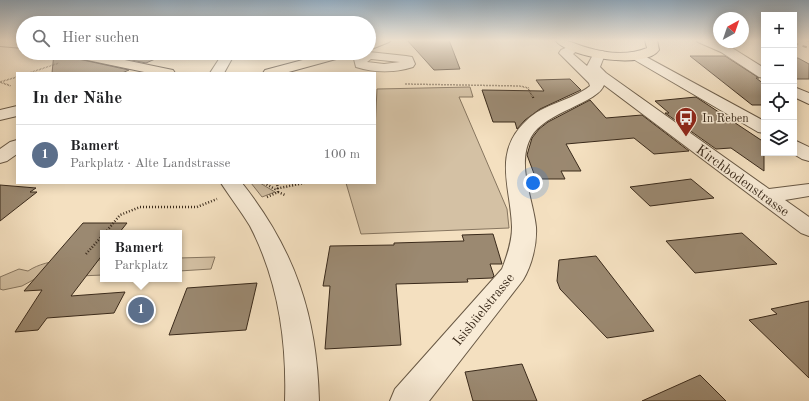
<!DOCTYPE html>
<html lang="de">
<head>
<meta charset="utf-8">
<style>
	body { margin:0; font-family:"Old Standard TT",serif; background:#f6f6f6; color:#202124 }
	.controls { position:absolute; right:12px; top:12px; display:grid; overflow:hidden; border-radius:0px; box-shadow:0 2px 10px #0003 }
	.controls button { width:36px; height:36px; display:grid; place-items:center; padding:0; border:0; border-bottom:1px solid #e0e0e0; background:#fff; color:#202124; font:20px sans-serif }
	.compass { position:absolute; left:713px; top:12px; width:36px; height:36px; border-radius:50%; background:#fff; box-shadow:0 2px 10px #0003; rotate:40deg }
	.you { position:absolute; left:533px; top:183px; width:14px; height:14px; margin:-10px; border:3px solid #fff; border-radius:50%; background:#1a73e8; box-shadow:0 0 0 6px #1a73e833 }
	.badge { display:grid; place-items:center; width:26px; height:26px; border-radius:50%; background:#8f2418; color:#fff; font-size:13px; font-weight:700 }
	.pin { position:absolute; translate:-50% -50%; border:2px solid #fff; box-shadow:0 1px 4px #0006 }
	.popup { position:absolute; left:100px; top:230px; width:82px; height:52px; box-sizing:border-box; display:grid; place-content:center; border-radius:0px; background:#fff; filter:drop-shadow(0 1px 3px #0005); font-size:13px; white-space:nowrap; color:#757577 }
	.popup b { font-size:15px; color:#202124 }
	.popup::after { content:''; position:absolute; left:50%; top:100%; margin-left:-8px; border:8px solid transparent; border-top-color:#fff }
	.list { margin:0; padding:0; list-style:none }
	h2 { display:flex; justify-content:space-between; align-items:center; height:52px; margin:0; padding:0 16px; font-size:17px }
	h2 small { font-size:13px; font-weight:400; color:#757577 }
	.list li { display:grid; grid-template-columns:26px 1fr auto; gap:12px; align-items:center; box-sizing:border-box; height:60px; padding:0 16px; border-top:1px solid #e0e0e0 }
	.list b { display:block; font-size:15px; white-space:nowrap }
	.list p { margin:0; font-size:13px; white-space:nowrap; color:#757577 }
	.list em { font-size:13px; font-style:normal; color:#757577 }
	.icon { flex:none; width:22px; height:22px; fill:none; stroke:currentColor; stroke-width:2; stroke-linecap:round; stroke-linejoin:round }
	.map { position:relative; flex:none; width:809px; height:401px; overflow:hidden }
	.search { position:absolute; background:#fff; box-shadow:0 2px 10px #0003; left:16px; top:16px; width:360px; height:44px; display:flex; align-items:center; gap:10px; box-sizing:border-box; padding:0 14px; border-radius:22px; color:#757577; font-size:15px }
	.panel { position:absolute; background:#fff; box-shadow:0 2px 10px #0003; left:16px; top:72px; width:360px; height:112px; border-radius:0px }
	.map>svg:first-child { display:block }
</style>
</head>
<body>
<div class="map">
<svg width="809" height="401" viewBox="0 0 809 401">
	<rect width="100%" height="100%" fill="#f4e0c0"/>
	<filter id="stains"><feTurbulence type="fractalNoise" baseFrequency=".005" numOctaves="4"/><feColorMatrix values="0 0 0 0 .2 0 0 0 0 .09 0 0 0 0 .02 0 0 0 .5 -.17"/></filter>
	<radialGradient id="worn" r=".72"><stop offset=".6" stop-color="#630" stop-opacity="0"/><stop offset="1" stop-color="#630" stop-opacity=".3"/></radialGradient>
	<path fill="#d4c1a4" stroke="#877660" d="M470 87 473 97H459L507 209 509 228 361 234 346 183H375V131L377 89Z
		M251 183H260L275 192 262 197Z
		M215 257 211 269 179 271V258Z
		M103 260V275L79 276 44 274 22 286 3 290 0 289V277L19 269 28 271C49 257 79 260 103 260Z"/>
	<path fill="#9b8971" stroke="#3a2a1b" d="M407 40H449L460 69 434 70Z
		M54 53H66L69 57 129 70 122 73H52Z
		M98 53H169L146 63Z
		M690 56H725L759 78H756L764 84V105H752Z
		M794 58H798L809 64V79H794Z
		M570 79 581 90 540 109 525 120 517 129 515 122H493L482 90 544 91 536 80Z
		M696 97 764 142V171L731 148 716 149 665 113H669L655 101Z
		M590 100 606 118 642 115 689 151 654 154 634 138 566 144 581 171H561L565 179H536L527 155 532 138 539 129 548 122Z
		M691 179 714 198 650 206 630 187Z
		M0 185 36 188 30 192H37L0 221Z
		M83 223H127L119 233H103V254L71 296 125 292 114 313 47 318 38 330 15 332 42 290 24 291Z
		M742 233 777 264 695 273 666 241Z
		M493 234 502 264H490L494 276 492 278 467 279 468 282 396 284 401 345 325 349 330 286H323L330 246 394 245V243L464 241 462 235Z
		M596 256 654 331 607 338 560 289 557 281 559 260Z
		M257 283 246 330 169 335 187 288Z
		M809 301V378L749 320 777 314 771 309Z
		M522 364 537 401H473L465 372Z
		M700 375 726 401H642Z"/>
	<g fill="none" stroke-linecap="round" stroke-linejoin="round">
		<g stroke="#685844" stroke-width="2">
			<path id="minor" d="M696 40H713L729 46 764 68V78L759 77 721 52 698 42Z
				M574 44 578 45 580 48 573 54 587 66 595 51H603L605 54 600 67 606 73 769 189 809 184V196L785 200 809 217V236L801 233 604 85C598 103 545 112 531 137 516 165 533 198 536 227 537 244 532 265 523 280L429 401H390L395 389 502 269C507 256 512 242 512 227 511 188 492 153 526 121 544 103 571 101 590 86L589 83 559 53 561 50Z
				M369 52 406 56 412 57 415 64 413 67C393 73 376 73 356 67L354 59 356 56 354 53H369ZM371 59 400 62 384 64 367 62Z
				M637 52 764 121V133L758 132 633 59 631 56 633 53Z
				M223 53H235L224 73H210Z
				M794 87 809 93V104L794 97Z
				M17 106V116L0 120V110Z
				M17 140V154L7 161 0 163V149L10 142Z
				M794 140 809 147V161L802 159 792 153H794Z
				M221 183H242C295 250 317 316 319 401H285C287 341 278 280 250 226 241 211 230 197 221 183Z"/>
		</g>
		<g stroke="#3a2a1b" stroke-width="2">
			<path id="major" d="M0 40H23V48L0 46Z
				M374 40H391L389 42 369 50V42Z
				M555 40C571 40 571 43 585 47 604 53 628 56 647 48L645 40H657L659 50C646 70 568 58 555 40Z
				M67 53H91L168 69 173 70 175 73H149L73 57 69 56Z
				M329 53H349L347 56 285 73H263L265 70Z"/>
		</g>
		<path stroke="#3a2a1b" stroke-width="1.5" stroke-dasharray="0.5 1" stroke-linecap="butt" d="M29 73 59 63
			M0 82 17 77
			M0 82 11 86
			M405 84 520 86 528 88 533 98"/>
		<path stroke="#3a2a1b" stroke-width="2" stroke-dasharray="1 1.5" stroke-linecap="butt" d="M533 97 534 99
			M375 117H377"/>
		<path stroke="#3a2a1b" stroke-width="2.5" stroke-dasharray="1 2" stroke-linecap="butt" d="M264 183 275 189 304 183
			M278 192 285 195
			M267 197 278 192 277 183
			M105 233 120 215 140 207H197L217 199
			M86 254 103 235"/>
		<use href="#minor" fill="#f8ebd6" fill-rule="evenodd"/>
		<use href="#major" fill="#f4e0c0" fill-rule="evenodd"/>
		<path stroke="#3a2a1b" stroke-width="2" stroke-dasharray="4.5 4.5" stroke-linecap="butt" d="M806 40 809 41
			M794 43 809 48"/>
	</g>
	<linearGradient id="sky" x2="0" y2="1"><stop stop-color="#93adc2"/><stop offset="0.42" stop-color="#faf1e3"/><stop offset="1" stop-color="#faf1e3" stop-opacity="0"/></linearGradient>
	<rect width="809" height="96" fill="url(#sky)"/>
	<defs>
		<g id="bus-pin" transform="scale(1.15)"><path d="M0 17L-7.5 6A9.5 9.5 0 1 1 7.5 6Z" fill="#8f2418" stroke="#f8ebd6"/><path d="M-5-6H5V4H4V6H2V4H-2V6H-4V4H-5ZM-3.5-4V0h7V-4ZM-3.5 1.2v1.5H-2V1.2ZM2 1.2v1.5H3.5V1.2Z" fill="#fff"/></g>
	</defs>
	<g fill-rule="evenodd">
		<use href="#bus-pin" x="686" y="118"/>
	</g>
	<g text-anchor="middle" stroke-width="3" stroke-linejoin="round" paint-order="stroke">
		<g font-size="12" fill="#3a2a1b" stroke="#f8ebd6" text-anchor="start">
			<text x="702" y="122">In Reben</text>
		</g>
		<g font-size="14" fill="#3a2a1b" stroke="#f8ebd6">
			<text transform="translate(743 180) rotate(36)" y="5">Kirchbodenstrasse</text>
			<text transform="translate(483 309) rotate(-51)" y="5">Isisbüelstrasse</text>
		</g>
	</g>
	<rect width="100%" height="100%" filter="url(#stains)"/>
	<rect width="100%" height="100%" fill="url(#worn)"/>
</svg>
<div class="controls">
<button>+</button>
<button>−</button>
<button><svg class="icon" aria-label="locate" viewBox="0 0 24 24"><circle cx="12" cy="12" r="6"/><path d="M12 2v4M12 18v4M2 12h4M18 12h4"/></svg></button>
<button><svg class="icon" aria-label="layers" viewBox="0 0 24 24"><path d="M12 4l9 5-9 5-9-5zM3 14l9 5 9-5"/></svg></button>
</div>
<svg class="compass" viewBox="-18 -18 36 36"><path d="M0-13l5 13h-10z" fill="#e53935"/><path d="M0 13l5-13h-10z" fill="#757577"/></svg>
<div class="you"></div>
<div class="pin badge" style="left:141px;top:310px;background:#5c6f8a">1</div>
<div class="popup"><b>Bamert</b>Parkplatz</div>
<div class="search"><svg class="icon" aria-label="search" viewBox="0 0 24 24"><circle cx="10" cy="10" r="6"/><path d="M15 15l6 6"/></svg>Hier suchen</div>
<section class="panel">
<h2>In der Nähe<small></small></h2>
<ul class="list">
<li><span class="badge" style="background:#5c6f8a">1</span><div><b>Bamert</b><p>Parkplatz · Alte Landstrasse</p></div><em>100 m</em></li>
</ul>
</section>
</div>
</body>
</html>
